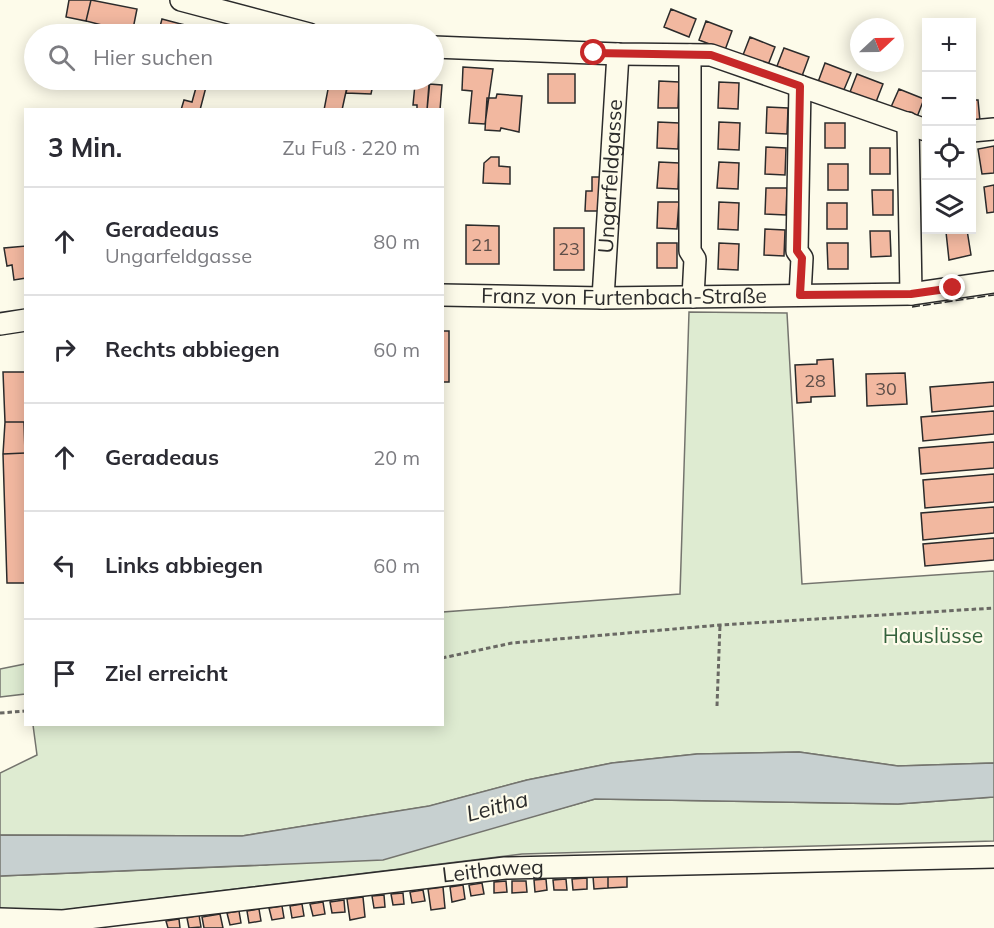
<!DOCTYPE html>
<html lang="de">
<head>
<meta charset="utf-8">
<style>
	body { margin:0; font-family:Mulish,sans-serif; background:#f7f7f7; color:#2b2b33 }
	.controls { position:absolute; right:18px; top:18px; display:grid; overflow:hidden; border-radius:0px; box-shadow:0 3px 15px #0003 }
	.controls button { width:54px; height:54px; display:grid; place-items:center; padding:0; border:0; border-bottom:2px solid #e1e1e2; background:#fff; color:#2b2b33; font:30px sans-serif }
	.compass { position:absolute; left:850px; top:18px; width:54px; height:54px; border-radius:50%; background:#fff; box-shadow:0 3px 15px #0003; rotate:68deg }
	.stop { position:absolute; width:18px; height:18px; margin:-14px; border:4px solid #c62828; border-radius:50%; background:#fff }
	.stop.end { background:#c62828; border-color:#fff; box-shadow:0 2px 6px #0008 }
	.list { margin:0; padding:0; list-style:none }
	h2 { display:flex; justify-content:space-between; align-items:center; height:78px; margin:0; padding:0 24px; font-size:26px }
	h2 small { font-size:20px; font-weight:400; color:#7c7c81 }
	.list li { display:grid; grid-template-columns:39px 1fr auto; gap:18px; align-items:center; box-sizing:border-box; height:108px; padding:0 24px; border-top:2px solid #e1e1e2 }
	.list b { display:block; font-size:22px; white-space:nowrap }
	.list p { margin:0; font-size:20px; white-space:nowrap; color:#7c7c81 }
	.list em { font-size:20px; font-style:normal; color:#7c7c81 }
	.icon { flex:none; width:33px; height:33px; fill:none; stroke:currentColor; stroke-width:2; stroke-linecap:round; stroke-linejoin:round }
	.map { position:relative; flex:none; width:994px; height:928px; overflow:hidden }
	.search { position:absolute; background:#fff; box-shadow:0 3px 15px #0003; left:24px; top:24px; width:420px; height:66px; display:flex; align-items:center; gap:15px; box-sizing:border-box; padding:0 21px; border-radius:33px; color:#7c7c81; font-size:22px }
	.panel { position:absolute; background:#fff; box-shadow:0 3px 15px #0003; left:24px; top:108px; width:420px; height:618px; border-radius:0px }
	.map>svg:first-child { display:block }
</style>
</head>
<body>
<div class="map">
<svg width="994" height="928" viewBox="0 0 994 928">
	<rect width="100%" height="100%" fill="#fdfbea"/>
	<path fill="#deebd1" stroke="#74746e" stroke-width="1.5" d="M689 312 787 313 802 584 994 571V763L898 766 799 752 697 754 612 763 527 780 430 806 242 836 0 835V773L37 755 33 725 442 724 443 612 680 594Z
		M25 664V694L0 697V669Z
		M994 797V841L522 854 31 914 0 913V876L266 865 508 823 595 799 898 804Z"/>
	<path fill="#c7d0d0" stroke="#74746e" stroke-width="1.5" d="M799 752 898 766 994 763V797L898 804 595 799 383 860 0 876V835L242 836 429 806 527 780 612 763 697 754Z"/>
	<path fill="#f2b8a0" stroke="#2b2b2b" stroke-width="1.5" d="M69 0H91L86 21 66 17Z
		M91 0 137 9 132 34H100L102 25 86 21Z
		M671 9 696 19 689 37 664 27Z
		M162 19 181 24 179 34H158Z
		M706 21 732 31 725 50 699 40Z
		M181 24 210 31 209 34H179Z
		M750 37 775 47 768 65 743 55Z
		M784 48 809 57 802 76 777 66Z
		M825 63 851 73 843 92 818 82Z
		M463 67 493 69 485 124 469 123 472 91 462 90Z
		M548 74H575V103H548Z
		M857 74 883 84 876 102 850 92Z
		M240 80H264L262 89 239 83Z
		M319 80H349L347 87Z
		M349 80H374L371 94 346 93Z
		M402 80H430L427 110H417V105H413L415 84 402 83Z
		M659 81 679 82 678 108H658Z
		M719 82 739 83 738 109 718 108Z
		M197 84 206 87 200 110H181L184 100 192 102Z
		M329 84 347 87 342 110H324Z
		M429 84 442 85 440 110H427Z
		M899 89 924 99 917 117 891 107Z
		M497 94 522 96 519 132 501 128 500 131 485 130 487 98H496Z
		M972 100H978L980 121 972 122Z
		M767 107 788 108 787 134 766 133Z
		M658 122 679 123 678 149 657 148Z
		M719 122 740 123 739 150 718 149Z
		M825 123H845V148H825Z
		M994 146V173L982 174 978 149Z
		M766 147 786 148 785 175 765 174Z
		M870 148H890V174H870Z
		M491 157H499V166L510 167V184L483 183 484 163Z
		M659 162 679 163 678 189 657 188Z
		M719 162 739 163 738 189 717 188Z
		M828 164H848V190H828Z
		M592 177H601L599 211H585L586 191H592Z
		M994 185V212L987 213 984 187Z
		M766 188H787L786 215 765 214Z
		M872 190H893V215H873Z
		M658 202H679L677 229 657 228Z
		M719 202 739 203 738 230 718 229Z
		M827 203H847V229H827Z
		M466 225 499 226V264H466Z
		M554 228H584V270H554Z
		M765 229 785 230 784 256 764 255Z
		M967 230 971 255 949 260 946 232Z
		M870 231H890L891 256 871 257Z
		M657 243H677V268H657Z
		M719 243 739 244 738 270 718 269Z
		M827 243H848V269H828Z
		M26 246V278L14 280 12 265 7 266 4 248Z
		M442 331H449V382H442Z
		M833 359 835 396 811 397V402L797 403 795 365 817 364V360Z
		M3 372H26V422H5Z
		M905 373 907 404 867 406 866 374Z
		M994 382V406L932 412 930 387Z
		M994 411V434L923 441 921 417Z
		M5 422H24L25 453 3 454Z
		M994 442V468L921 474 919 448Z
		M25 453 26 583H7L3 454Z
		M994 474V502L925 508 923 480Z
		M994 507V533L923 540 921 513Z
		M994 538V560L925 566 923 544Z
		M627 875V887L608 888V876Z
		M593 876H608V888L594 889Z
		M587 878V889L573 890 572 879Z
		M546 879 547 890 535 892 534 880Z
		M566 879 567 890H554L553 880Z
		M506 881 507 892 494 893V882Z
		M512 881H526L527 892 512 893Z
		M482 883 484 894 471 896 469 885Z
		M463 885 465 899 452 902 450 887Z
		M443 887 445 908 431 910 428 889Z
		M423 890 425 901 412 903 410 892Z
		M403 893 404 904 393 905 391 894Z
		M384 895 385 907 374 908 372 896Z
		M363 897 365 917 350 920 347 899Z
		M344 900 345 912 332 913 330 902Z
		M323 902 325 914 313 916 310 904Z
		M302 904 304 916 292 918 290 906Z
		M282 906 284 918 272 920 269 908Z
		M259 909 261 921 249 923 247 911Z
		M239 911 241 923 230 925 227 913Z
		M220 914 223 928H204L202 917Z
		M199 915 201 927 189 928 187 918Z
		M179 919 180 928H168L166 921Z"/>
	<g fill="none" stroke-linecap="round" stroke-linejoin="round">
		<g stroke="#2b2b2b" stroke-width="24">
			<g id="minor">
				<path d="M181 0 309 34"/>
				<path d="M434 47 618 54 711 55 926 130"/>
				<path d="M690 55V251L695 259 693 297"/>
				<path d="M800 86 797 251 802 258 800 295"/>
				<path d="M908 123 911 294"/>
				<path d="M972 131 994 129"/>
				<path id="s1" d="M442 295 603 298 911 294 994 282"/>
				<path id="s2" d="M603 298 618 54"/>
				<path d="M0 324 26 320"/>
				<path id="s3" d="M0 919 63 921 505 868 994 857"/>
			</g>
		</g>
		<path stroke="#6a6964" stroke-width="3" stroke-dasharray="4.5 3" stroke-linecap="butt" d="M442 658 512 643 720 625 994 608
			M717 706 720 625
			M0 713 26 711"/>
		<use href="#minor" stroke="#fdfbea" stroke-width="21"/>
		<path stroke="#2b2b2b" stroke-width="1.5" stroke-dasharray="8 3" stroke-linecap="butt" d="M912 307 994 295"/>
	</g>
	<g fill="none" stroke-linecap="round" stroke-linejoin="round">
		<path stroke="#c62828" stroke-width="8" d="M594 53 711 55 800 86 797 251 802 258 800 295 911 294 953 288"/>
	</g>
	<g text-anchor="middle" stroke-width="4.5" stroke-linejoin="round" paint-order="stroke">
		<g font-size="18" fill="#5d4e48">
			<text x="482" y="251">21</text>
			<text x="569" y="255">23</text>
			<text x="815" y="387">28</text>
			<text x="886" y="395">30</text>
		</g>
		<g font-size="21" fill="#2b2b2b" stroke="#fdfbea">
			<text dy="7" stroke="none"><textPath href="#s2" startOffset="122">Ungarfeldgasse</textPath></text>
			<text dy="7" stroke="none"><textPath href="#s1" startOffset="182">Franz von Furtenbach-Straße</textPath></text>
			<text dy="7" stroke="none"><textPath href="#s3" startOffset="496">Leithaweg</textPath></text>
		</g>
		<g font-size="21" fill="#34623c" stroke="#fdfbea">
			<text x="933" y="643">Hauslüsse</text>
		</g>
		<g font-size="22" font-style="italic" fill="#2b2b2b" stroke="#fdfbea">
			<text transform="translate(497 806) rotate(-15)" y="8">Leitha</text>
		</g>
	</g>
</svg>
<div class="controls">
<button>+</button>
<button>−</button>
<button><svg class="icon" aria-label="locate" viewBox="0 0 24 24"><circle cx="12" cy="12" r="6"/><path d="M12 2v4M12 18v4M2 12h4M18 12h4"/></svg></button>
<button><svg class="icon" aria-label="layers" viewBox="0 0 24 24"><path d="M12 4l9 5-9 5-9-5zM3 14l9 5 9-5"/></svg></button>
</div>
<svg class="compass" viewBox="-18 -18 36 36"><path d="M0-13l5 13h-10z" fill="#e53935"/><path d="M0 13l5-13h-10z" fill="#7c7c81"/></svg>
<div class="stop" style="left:594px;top:53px"></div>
<div class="stop end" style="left:953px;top:288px"></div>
<div class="search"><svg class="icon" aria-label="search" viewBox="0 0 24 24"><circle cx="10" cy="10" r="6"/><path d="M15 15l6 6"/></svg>Hier suchen</div>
<section class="panel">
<h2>3 Min.<small>Zu Fuß · 220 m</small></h2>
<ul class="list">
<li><svg class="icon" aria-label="ahead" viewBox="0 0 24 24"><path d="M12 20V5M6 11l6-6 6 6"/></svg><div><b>Geradeaus</b><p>Ungarfeldgasse</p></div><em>80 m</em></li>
<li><svg class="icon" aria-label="right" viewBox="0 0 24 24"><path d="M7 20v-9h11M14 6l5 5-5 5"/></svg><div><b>Rechts abbiegen</b></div><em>60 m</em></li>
<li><svg class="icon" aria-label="ahead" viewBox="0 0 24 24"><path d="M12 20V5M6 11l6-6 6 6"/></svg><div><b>Geradeaus</b></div><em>20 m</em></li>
<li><svg class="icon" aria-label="left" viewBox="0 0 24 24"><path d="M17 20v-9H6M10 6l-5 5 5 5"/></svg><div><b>Links abbiegen</b></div><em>60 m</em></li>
<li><svg class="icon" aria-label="arrive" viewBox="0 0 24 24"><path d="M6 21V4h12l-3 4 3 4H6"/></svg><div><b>Ziel erreicht</b></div></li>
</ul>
</section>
</div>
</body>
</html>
